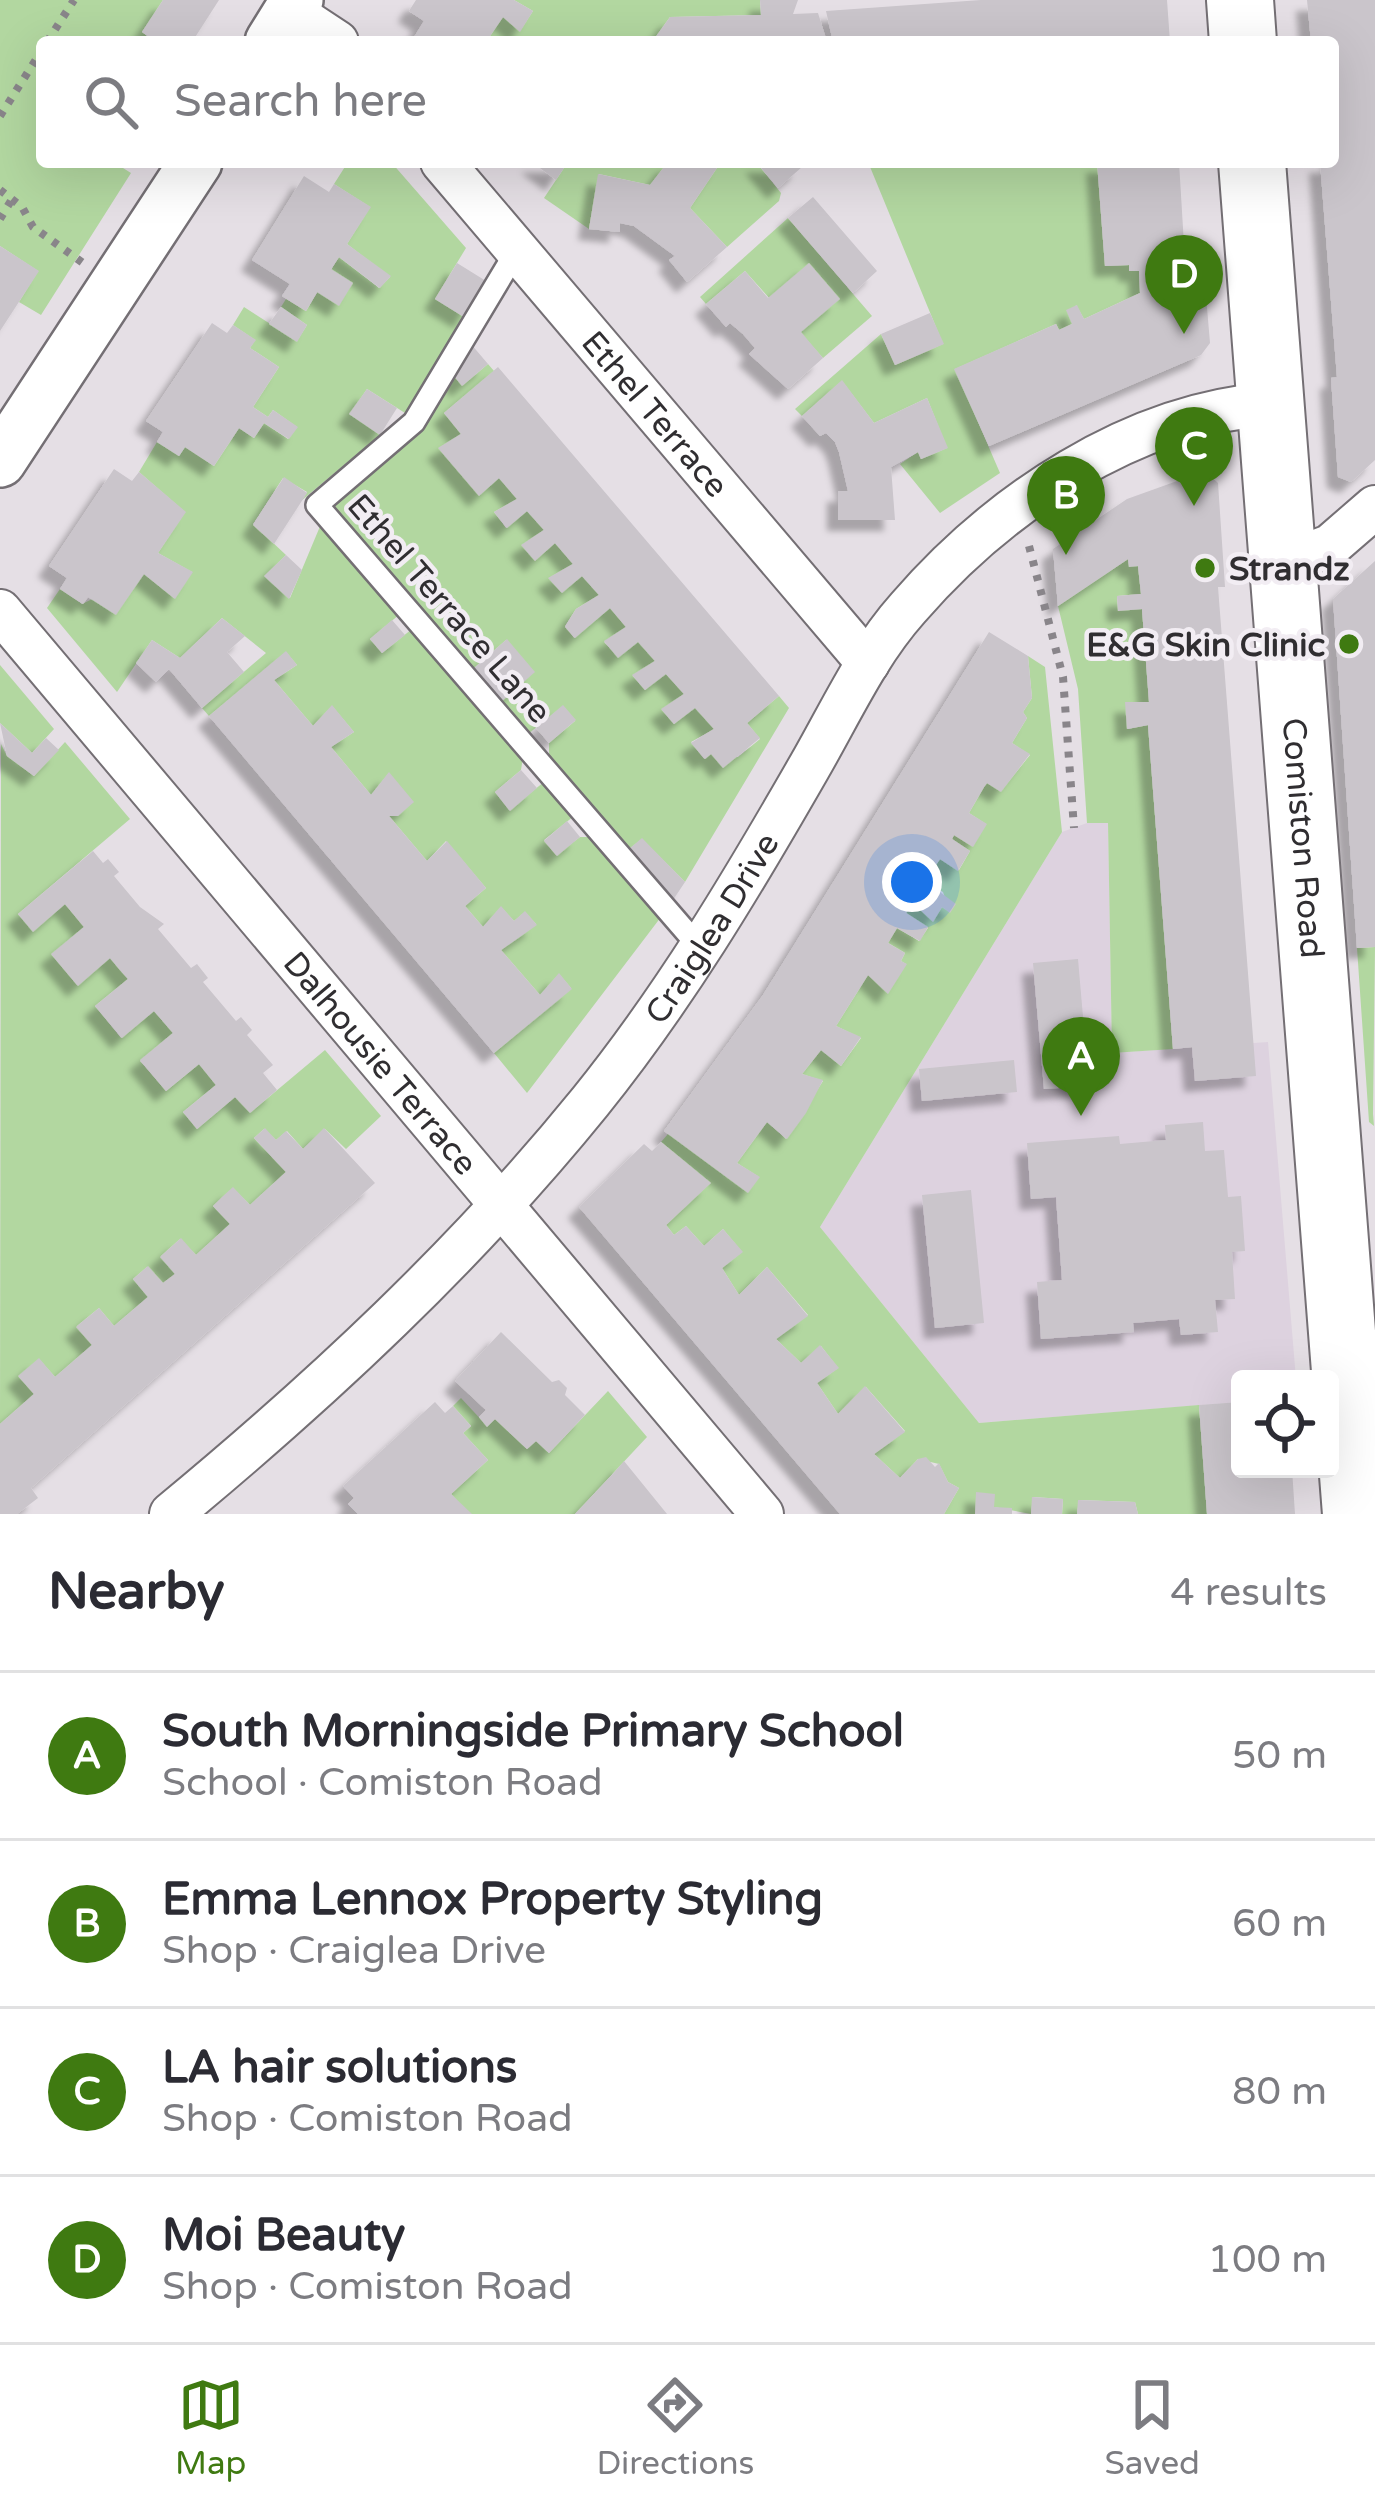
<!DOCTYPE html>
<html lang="en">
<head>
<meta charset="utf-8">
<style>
	body { margin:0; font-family:"Varela Round",sans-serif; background:#f2f2f3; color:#2b2b33 }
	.controls { position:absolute; right:36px; bottom:36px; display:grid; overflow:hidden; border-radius:12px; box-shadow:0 12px 48px #0002 }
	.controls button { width:108px; height:108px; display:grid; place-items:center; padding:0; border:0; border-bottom:3px solid #e1e1e2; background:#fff; color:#2b2b33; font:60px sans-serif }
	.you { position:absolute; left:912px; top:882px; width:42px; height:42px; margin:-30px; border:9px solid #fff; border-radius:50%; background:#1a73e8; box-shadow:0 0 0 18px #1a73e833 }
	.badge { display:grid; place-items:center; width:78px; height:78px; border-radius:50%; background:#3f7a11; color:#fff; font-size:39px; font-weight:700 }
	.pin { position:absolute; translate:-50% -99px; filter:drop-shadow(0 3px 6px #0008) }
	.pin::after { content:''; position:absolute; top:63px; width:42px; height:36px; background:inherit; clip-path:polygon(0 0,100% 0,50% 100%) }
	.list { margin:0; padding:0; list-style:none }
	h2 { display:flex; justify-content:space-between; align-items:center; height:156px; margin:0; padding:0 48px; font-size:51px }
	h2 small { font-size:39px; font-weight:400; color:#7c7c81 }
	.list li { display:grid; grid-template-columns:78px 1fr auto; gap:36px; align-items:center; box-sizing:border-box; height:168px; padding:0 48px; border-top:3px solid #e1e1e2 }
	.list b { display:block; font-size:45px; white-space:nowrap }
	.list p { margin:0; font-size:39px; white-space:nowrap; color:#7c7c81 }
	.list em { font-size:39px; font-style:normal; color:#7c7c81 }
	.icon { flex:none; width:66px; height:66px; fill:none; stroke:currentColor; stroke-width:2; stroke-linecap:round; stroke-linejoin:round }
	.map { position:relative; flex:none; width:1375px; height:1514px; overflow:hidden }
	.search { position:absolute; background:#fff; box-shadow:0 12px 48px #0002; left:36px; right:36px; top:36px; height:132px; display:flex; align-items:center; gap:30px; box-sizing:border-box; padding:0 42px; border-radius:12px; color:#7c7c81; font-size:45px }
	.sheet { height:828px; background:#fff }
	nav { display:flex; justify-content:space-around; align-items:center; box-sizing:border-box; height:168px; border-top:3px solid #e1e1e2; background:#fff; font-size:33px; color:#7c7c81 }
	nav a { display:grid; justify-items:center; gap:6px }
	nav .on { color:#3f7a11 }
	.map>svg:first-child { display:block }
</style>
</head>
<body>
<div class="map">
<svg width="1375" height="1514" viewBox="0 0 1375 1514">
	<defs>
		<filter id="shadow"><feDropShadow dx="-11" dy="11" stdDeviation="3" flood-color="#0004"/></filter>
	</defs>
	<rect width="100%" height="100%" fill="#e5dfe5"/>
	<path fill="#ddd2df" d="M1087 823H1108L1112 1053 1268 1042 1296 1379H1240V1402L979 1423 820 1227 1062 832Z"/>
	<path fill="#b2d7a0" d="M0 0H163L142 32 154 42H42V162H126L123 168 131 173 41 315 19 302 38 271 0 246Z
		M514 0H760L761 15 670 17 652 42H486L503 17 520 31 533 11Z
		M348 162H391L466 248 435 299 464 317 405 413 367 389 350 414 380 435 301 501 307 492 283 478 253 524 286 555 265 576 290 598 321 524 400 614 370 639 382 653 412 629 523 757 521 770 495 792 509 810 544 782 574 816 544 840 556 855 580 837H592L661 917 527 1093 494 1053 571 988 559 974 540 995 501 950 536 924 525 912 514 921 501 907 483 927 465 906 486 888 446 841 427 861 389 816V773L371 795 331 747 354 732 332 706 313 726 274 680 297 665 286 652 209 716 202 708 266 653 222 618 180 658 152 640 117 692 47 608 60 589 82 604 144 574 174 598 192 572 158 553 185 512 139 472 157 442 179 456 185 447 214 466 239 428 254 438 264 423 288 439 297 427 273 410 268 417 253 407 279 367 250 348 255 340 233 325 244 307 297 341 307 325 281 307 286 299 306 311 339 257 379 288 390 277 347 244 370 207 334 184Z
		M568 162H668L650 185 599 174 589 229 544 198Z
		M721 162H756L781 193 779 201 727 247 690 208Z
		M868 162H1097L1105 266 1129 265 1130 271H1139L1140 293 1084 319 1076 305 1072 324 1059 330 1056 324 955 369 1000 473 940 513 900 464 918 452 921 459 947 448 927 398 874 423 842 381 802 416 795 409 881 334 895 365 943 344Z
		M788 218 872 316 823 358 745 271 706 304 700 297Z
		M488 364 494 371 444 413 461 434 439 448 479 495 499 478 517 499 494 512 506 528 527 511 544 530 522 545 535 560 555 543 573 564 549 578 561 592 582 576 599 595 576 609 565 626 574 638 610 608 626 627 604 642 618 657 638 641 655 661 633 676 645 690 665 673 684 694 662 710 674 724 695 707 714 729 691 742 704 759 711 754 738 757 760 739 747 723 779 696 789 708 685 882 642 839 629 849 549 757V743L575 721 563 706 528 734 501 702 506 640 473 669 331 505 453 375 463 385Z
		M1128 559 1129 566H1138L1141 594 1117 596 1118 610 1142 609 1149 702H1126L1128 729 1148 725 1173 1049 1112 1053 1108 823H1087L1078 689 1058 606Z
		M1028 656 1045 667 1062 832 820 1227 979 1423 1199 1405 1207 1514H1138L1135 1502 1079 1500 1077 1514H1062L1063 1499 1033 1497 1031 1514 994 1507 976 1493V1514H944L959 1488 948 1482 939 1464 918 1459 900 1478 874 1454 905 1431 866 1387 838 1414 817 1383 838 1368 821 1346 801 1363 776 1339 808 1315 767 1267 739 1295 722 1268 742 1252 723 1229 704 1246 686 1226 674 1235 666 1225 710 1183 661 1142 668 1134 759 1177 737 1163 767 1122 786 1139 823 1081 802 1074 821 1050 841 1066 861 1038 836 1026 868 975 888 993 906 964 901 961 905 953 888 943 897 928 919 941 928 928 906 913 913 903 933 921 942 907 950 912 943 892 925 881 940 859 959 870 970 851 952 839 954 835 972 846 986 824 969 813 984 787 987 783 1001 791 1030 755 1012 743 1027 718 1023 712 1032 698Z
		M0 665 54 729 32 753 0 723Z
		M65 742 130 819 18 914 33 931 65 904 84 927 52 955 77 985 110 958 128 979 95 1006 121 1038 154 1011 173 1033 140 1061 166 1091 199 1064 216 1085 183 1112 197 1129 235 1097 251 1112 325 1050 381 1116 346 1149 325 1129 303 1149 287 1131 276 1140 264 1129 254 1138 286 1172 250 1205 233 1188 213 1206 230 1224 196 1255 180 1239 161 1256 175 1274 163 1283 147 1267 133 1279 148 1297 114 1326 99 1308 77 1326 92 1345 55 1377 39 1359 19 1377 34 1394 0 1424 1 744 7 756 34 776Z
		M1375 947 1373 1114 1374 1126 1369 1122 1357 948Z
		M608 1391 647 1437 575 1514H469L451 1494 488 1460 463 1433 471 1426 453 1406 461 1398 487 1426 495 1419 527 1449 536 1441 549 1453Z"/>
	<path fill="#cac5cb" filter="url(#shadow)" d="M163 0H219L192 42H157L142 32Z
		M416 0H514L533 11 520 32 503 17 486 42 448 37 445 42H411L424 21 409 11Z
		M760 0H798L793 14 818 13 827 42H652L670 17 761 15Z
		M981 0H1167L1170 42H833L826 11Z
		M1307 0H1375V460L1351 482 1338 477 1331 378 1337 377 1320 162H1333V42H1311Z
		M532 162H568L556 180Z
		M668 162H721L690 208 727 247 687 282 669 260 675 256 634 226 620 223V232L589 229 598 174 650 185Z
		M756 162H799L802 167 778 188Z
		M1097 162H1179L1185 261 1203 260 1210 343 1201 355 989 446 954 369 1056 324 1059 330 1072 324 1066 310 1077 305 1084 319 1140 293 1139 271H1129V265L1105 266Z
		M304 176 329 192 334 184 371 207 347 244 391 276 380 288 339 257 331 269 353 283 339 306 317 292 306 311 282 296 290 284 252 260Z
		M813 197 877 271 853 293 788 218Z
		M0 246 39 271 0 331Z
		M457 263 486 281 464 317 435 299Z
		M809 263 840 299 801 332 823 358 788 389 749 354 755 348 743 334 730 323 726 327 706 304 745 271 768 298Z
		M281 307 307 325 297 342 269 324Z
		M930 313 944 344 895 365 881 334Z
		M212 323 227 333 233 325 256 340 250 348 279 367 253 407 268 417 273 410 298 427 289 439 264 423 254 438 239 428 214 466 185 447 179 456 157 442 163 432 146 421Z
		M471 344 488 364 462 386 453 375Z
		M498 367 779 696 747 723 760 738 723 768 711 754 705 759 691 743 714 729 695 708 674 724 661 709 684 694 666 674 645 690 632 675 655 661 638 642 618 658 604 641 626 627 610 608 575 638 565 627 576 609 599 595 582 576 562 593 548 578 573 564 555 543 535 561 521 545 544 530 527 511 507 528 494 512 517 499 499 478 479 496 438 448 461 434 444 413Z
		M842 380 874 423 927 398 948 448 921 459 918 452 891 467 895 520H838V491H848L839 452 835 442 826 433 820 436 802 416Z
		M367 389 397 408 380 435 349 414Z
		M114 469 132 481 139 472 186 512 158 553 193 572 175 599 144 574 116 615 88 597 83 604 60 589 67 578 49 566Z
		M1205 471 1218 483 1225 587H1218L1256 1076 1195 1081 1192 1047 1173 1049 1148 725 1127 729 1125 702H1149L1142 609 1118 611 1117 596 1141 594 1138 566 1129 567 1128 559 1058 606 1053 549 1127 499Z
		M284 477 307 493 274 544 253 525Z
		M286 555 302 570 289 599 264 576Z
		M1375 561V947L1357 948 1333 599Z
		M222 618 245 636 227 652 244 672 202 708 169 669 156 682 136 663 152 640 180 658Z
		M392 620 405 635 382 653 370 639Z
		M989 632 1028 656 1032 698 1023 712 1027 718 1012 743 1030 754 1001 792 987 783 984 787 969 813 987 824 973 847 954 835 952 839 970 851 958 871 940 859 925 881 956 904 950 913 942 907 933 922 913 903 906 913 928 927 920 941 897 928 888 943 905 953 901 961 907 964 888 994 868 975 836 1026 861 1037 841 1066 821 1050 802 1074 823 1080 806 1113 787 1139 767 1122 737 1163 760 1177 748 1193 664 1131 763 995Z
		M507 639 535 672 501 702 473 669Z
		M286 651 297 665 274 680 313 726 332 705 354 732 331 747 371 795 389 772 414 802 398 816H389L427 861 447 841 458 854 486 888 465 906 483 927 501 906 514 921 525 911 537 925 501 950 540 995 559 973 572 989 494 1053 209 716Z
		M563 705 576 720 549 743 536 728Z
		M0 723 32 753 46 738 59 750 34 776 7 756Z
		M521 770 537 788 510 811 495 792Z
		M567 821 580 837 557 856 544 841Z
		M642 838 685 882 673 900 629 849Z
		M93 851 103 863 108 859 119 872 114 876 140 907 164 924 158 929 191 968 197 964 208 978 203 982 236 1021 241 1017 252 1030 247 1035 273 1065 263 1073 277 1090 250 1113 235 1097 197 1129 183 1112 216 1085 199 1064 166 1091 140 1060 173 1033 154 1011 122 1038 95 1006 128 979 119 969 110 958 78 986 51 954 84 927 65 904 33 932 18 914Z
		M1078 959 1089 1086 1044 1089 1033 963Z
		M1014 1060 1017 1092 922 1101 919 1069Z
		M1203 1122 1205 1151 1224 1150 1228 1197 1241 1196 1245 1251 1232 1252 1235 1299 1215 1300 1218 1332 1181 1335 1179 1319 1133 1323 1134 1332 1041 1339 1037 1282 1062 1280 1056 1197 1031 1199 1027 1143 1119 1136 1120 1144 1166 1140 1165 1125Z
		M265 1128 276 1140 286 1131 303 1149 324 1128 375 1183 31 1488 38 1498 17 1514H0V1424L34 1394 18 1376 39 1358 55 1377 92 1345 76 1327 99 1308 114 1326 148 1297 133 1279 148 1266 163 1283 175 1274 160 1257 181 1238 196 1255 230 1224 213 1206 222 1197 233 1187 250 1205 286 1172 254 1138Z
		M661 1142 711 1183 666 1225 674 1235 686 1226 704 1246 723 1229 743 1252 722 1268 739 1295 767 1267 808 1316 776 1339 801 1363 820 1345 839 1368 817 1383 838 1414 865 1386 905 1432 874 1454 900 1478 918 1459 926 1457 935 1467 939 1463 948 1482 959 1488 944 1514H840L579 1207 644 1144 652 1151Z
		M971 1190 984 1323 935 1328 922 1195Z
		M501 1332 552 1382 559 1380 567 1388 565 1395 585 1415 549 1453 536 1441 527 1449 495 1419 487 1427 479 1417 486 1410 455 1381Z
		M435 1402 445 1413 453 1406 471 1426 463 1433 488 1460 451 1494 472 1514H358L348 1504 354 1498 343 1486Z
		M1240 1402V1469H1292L1295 1514H1207L1199 1405Z
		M624 1461 667 1514H575L612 1475Z
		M976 1492 995 1494 994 1507 1012 1508V1514H975Z
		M1032 1497 1063 1499 1062 1514H1031Z
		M1078 1500 1135 1502 1138 1514H1077Z"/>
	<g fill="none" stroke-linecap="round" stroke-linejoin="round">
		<g stroke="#746f74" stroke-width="26">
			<path id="service" d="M517 250 414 422 317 505 701 949"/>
		</g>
		<g stroke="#746f74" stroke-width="46">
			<g id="minor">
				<path d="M290 11 337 42"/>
				<path id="s1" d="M442 162 868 663"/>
				<path d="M1280 565 1330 546 1375 507"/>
				<path id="s2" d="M0 611 762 1514"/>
				<path id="s3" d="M171 1514C322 1389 466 1255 590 1102 674 998 742 884 808 769 840 714 866 655 908 608 998 504 1131 414 1270 404"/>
			</g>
		</g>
		<g stroke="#746f74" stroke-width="56">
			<path id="tertiary" d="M271 42 297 0
				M0 461 196 162"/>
		</g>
		<g stroke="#746f74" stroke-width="70">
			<g id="primary">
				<path d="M1240 0 1243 42"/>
				<path id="s4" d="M1252 162 1356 1514"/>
			</g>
		</g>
		<path stroke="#89858a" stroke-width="8" stroke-dasharray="6 9" stroke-linecap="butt" d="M47 42 74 0
			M0 116 42 50
			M0 190 22 207 33 227 83 263
			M0 219 12 199
			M1029 546 1063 677 1074 828"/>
		<use href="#service" stroke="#fff" stroke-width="21"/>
		<use href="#minor" stroke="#fff" stroke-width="42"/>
		<use href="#tertiary" stroke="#fff" stroke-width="51"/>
		<use href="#primary" stroke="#fff" stroke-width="66"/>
	</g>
	<g fill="#3f7a11" stroke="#f2edf3" stroke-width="4.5">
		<circle cx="1205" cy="568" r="12"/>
		<circle cx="1349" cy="644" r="12"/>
	</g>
	<g text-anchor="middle" stroke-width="9" stroke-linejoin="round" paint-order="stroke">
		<g font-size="33" fill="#302e31" stroke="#f2edf3">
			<text dy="12" stroke="none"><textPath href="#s1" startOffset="330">Ethel Terrace</textPath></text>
			<text transform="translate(450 608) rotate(49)" y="12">Ethel Terrace Lane</text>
			<text dy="12" stroke="none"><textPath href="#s4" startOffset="678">Comiston Road</textPath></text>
			<text dy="12" stroke="none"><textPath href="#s3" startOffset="801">Craiglea Drive</textPath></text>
			<text dy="12" stroke="none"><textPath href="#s2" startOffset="591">Dalhousie Terrace</textPath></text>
		</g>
		<g font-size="33" font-weight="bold" fill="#302e31" stroke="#f2edf3" text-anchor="start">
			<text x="1229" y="580">Strandz</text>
			<text x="1325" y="656" text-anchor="end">E&amp;G Skin Clinic</text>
		</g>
	</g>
</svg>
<div class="controls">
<button><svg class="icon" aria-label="locate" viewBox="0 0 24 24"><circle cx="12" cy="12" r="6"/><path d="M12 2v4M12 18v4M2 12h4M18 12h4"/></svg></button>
</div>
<div class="you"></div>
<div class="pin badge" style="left:1081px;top:1116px">A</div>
<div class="pin badge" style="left:1066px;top:555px">B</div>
<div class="pin badge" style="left:1194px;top:506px">C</div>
<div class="pin badge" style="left:1184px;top:334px">D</div>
<div class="search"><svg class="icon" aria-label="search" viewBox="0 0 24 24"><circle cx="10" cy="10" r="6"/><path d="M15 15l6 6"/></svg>Search here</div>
</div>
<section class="sheet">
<h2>Nearby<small>4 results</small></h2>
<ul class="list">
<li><span class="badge">A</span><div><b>South Morningside Primary School</b><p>School · Comiston Road</p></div><em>50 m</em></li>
<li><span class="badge">B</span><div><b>Emma Lennox Property Styling</b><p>Shop · Craiglea Drive</p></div><em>60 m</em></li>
<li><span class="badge">C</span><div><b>LA hair solutions</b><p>Shop · Comiston Road</p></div><em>80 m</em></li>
<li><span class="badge">D</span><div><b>Moi Beauty</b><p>Shop · Comiston Road</p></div><em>100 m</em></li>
</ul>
</section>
<nav>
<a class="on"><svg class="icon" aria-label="map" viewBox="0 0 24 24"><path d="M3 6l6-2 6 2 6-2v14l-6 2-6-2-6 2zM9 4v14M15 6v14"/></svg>Map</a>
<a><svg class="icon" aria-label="directions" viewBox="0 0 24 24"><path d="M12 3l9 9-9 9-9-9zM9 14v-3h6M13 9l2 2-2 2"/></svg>Directions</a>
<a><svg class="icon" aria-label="saved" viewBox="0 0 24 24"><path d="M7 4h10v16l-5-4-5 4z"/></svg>Saved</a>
</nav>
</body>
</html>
